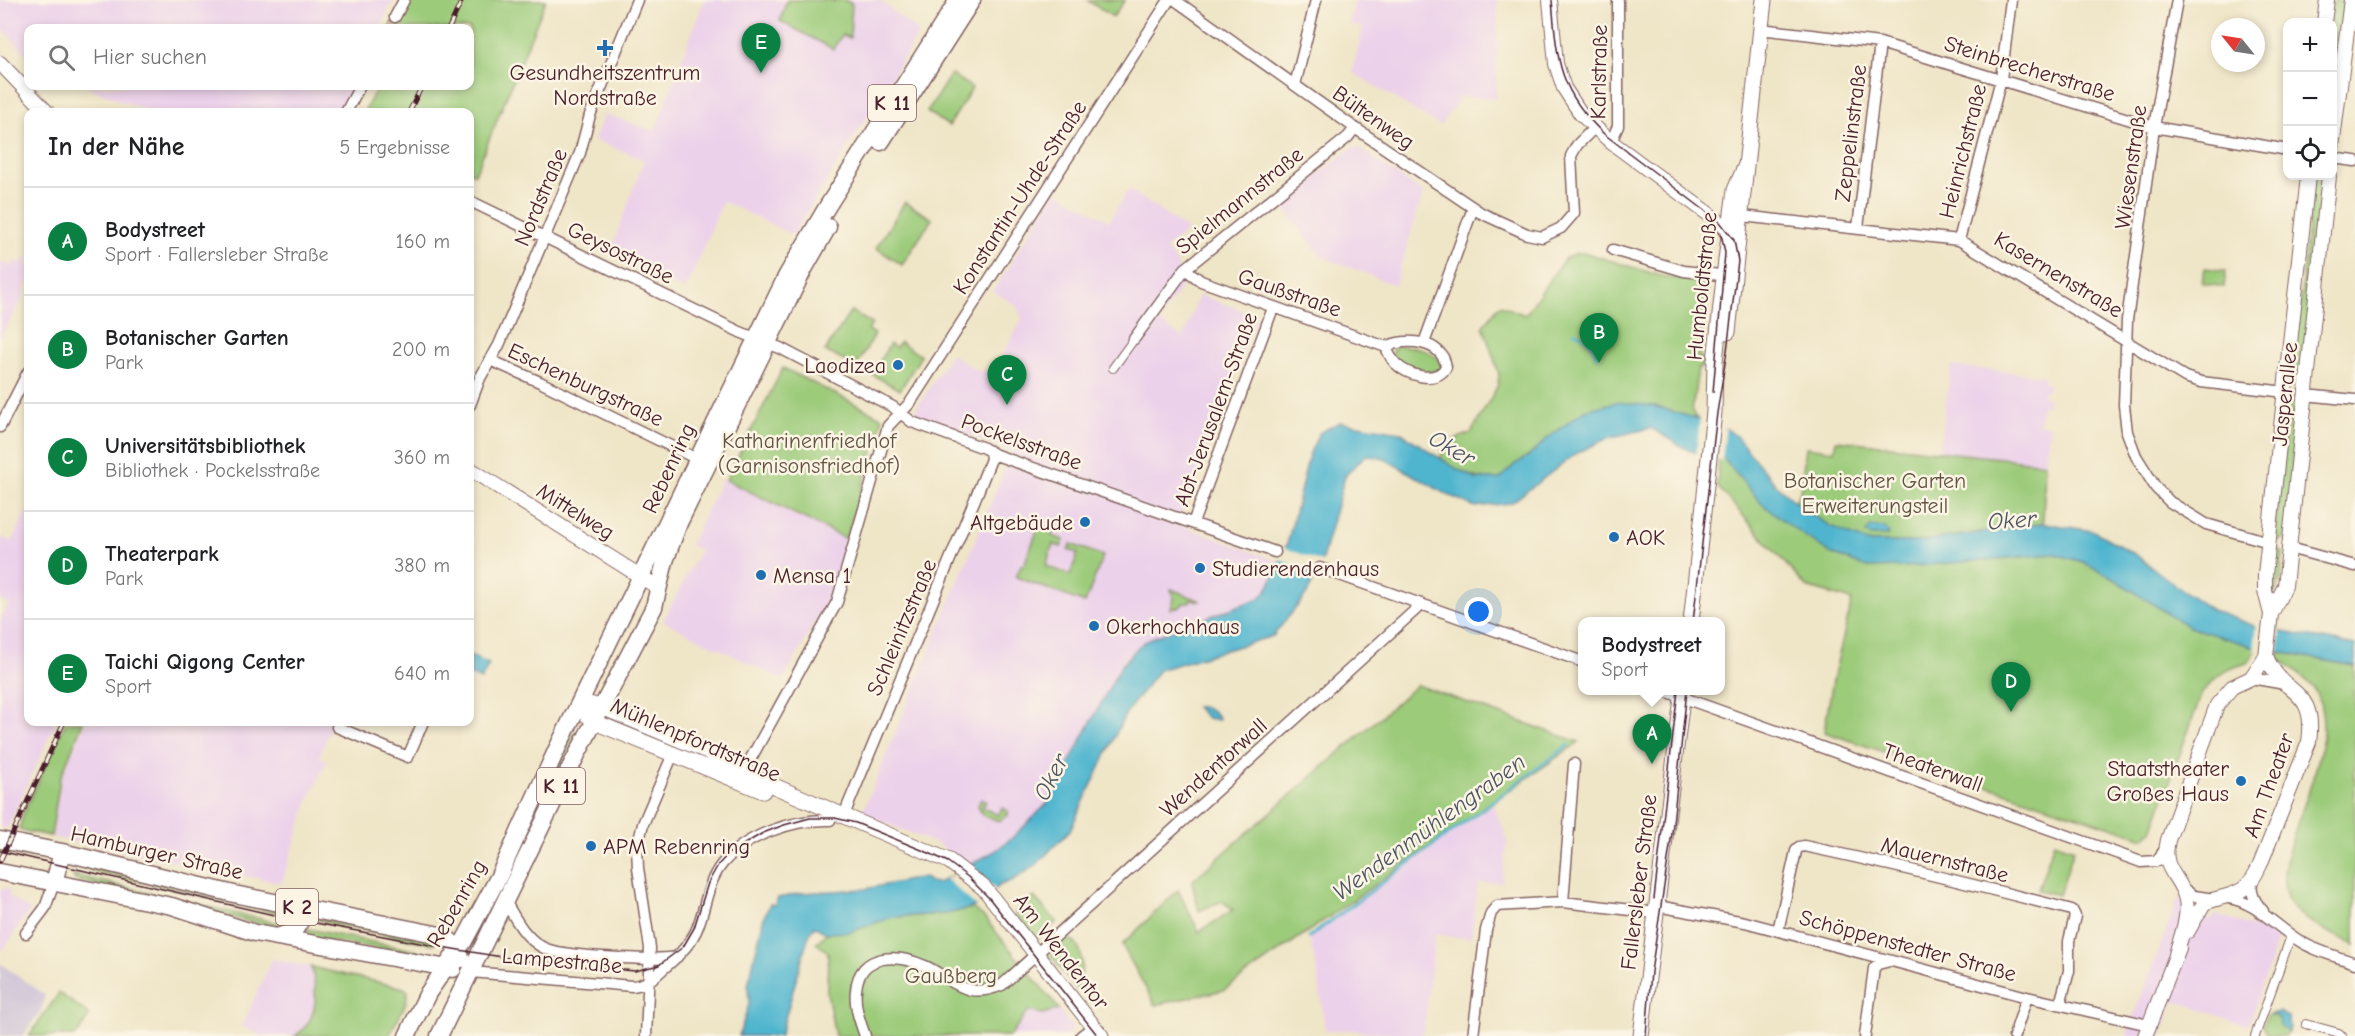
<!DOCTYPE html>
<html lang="de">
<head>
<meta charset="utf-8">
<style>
	body { margin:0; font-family:"Comic Neue",sans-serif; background:#f6f6f6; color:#202124 }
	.controls { position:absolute; right:18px; top:18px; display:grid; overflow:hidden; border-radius:12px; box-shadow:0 3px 9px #0003 }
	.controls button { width:54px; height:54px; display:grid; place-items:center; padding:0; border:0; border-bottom:2px solid #e0e0e0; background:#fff; color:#202124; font:30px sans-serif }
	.compass { position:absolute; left:2211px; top:18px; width:54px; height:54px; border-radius:50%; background:#fff; box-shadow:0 3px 9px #0003; rotate:300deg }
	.you { position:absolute; left:1479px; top:612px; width:21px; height:21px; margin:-15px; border:4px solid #fff; border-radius:50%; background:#1a73e8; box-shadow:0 0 0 9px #1a73e833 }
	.badge { display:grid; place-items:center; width:39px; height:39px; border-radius:50%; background:#0b8043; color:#fff; font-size:20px; font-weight:700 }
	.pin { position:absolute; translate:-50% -50px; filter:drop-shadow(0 2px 3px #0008) }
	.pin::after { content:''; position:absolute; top:32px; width:21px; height:18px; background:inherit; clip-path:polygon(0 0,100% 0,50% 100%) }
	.popup { position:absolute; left:1578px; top:617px; width:147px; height:78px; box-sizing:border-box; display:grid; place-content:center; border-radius:12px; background:#fff; filter:drop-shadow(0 2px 4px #0005); font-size:20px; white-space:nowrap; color:#757577 }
	.popup b { font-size:22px; color:#202124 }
	.popup::after { content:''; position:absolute; left:50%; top:100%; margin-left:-12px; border:12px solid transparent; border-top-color:#fff }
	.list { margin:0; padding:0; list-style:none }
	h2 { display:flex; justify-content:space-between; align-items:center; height:78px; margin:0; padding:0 24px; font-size:26px }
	h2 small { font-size:20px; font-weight:400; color:#757577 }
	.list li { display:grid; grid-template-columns:39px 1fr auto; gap:18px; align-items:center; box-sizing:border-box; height:108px; padding:0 24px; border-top:2px solid #e0e0e0 }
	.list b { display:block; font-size:22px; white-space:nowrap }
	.list p { margin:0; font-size:20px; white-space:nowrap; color:#757577 }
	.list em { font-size:20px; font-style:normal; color:#757577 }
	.icon { flex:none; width:33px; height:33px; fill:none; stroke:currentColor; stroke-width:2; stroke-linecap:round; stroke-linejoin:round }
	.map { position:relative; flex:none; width:2355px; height:1036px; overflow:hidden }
	.search { position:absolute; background:#fff; box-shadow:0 3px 9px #0003; left:24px; top:24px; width:450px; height:66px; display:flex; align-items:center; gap:15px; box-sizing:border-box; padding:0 21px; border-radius:12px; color:#757577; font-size:22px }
	.panel { position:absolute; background:#fff; box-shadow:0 3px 9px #0003; left:24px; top:108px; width:450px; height:618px; border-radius:12px }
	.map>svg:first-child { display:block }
</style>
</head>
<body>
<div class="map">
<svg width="2355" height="1036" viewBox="0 0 2355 1036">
	<rect width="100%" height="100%" fill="#fcf5e5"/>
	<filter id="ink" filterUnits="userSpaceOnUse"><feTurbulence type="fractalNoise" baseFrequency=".0167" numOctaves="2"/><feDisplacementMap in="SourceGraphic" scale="12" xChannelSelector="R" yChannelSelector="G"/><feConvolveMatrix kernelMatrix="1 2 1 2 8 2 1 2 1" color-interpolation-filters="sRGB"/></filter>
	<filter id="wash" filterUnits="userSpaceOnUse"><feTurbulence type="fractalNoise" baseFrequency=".008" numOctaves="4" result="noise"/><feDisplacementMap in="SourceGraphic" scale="24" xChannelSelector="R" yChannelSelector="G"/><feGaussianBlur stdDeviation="1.35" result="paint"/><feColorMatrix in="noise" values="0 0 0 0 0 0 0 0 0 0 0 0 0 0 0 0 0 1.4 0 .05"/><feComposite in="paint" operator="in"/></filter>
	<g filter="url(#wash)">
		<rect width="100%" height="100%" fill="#efe5c7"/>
		<path fill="#ecd1ea" d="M0 0H393L380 28H28V56L0 26Z
			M704 0H880L919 33 793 235 723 201 685 291 610 253 644 160 594 140 604 114 655 131Z
			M1355 0H1498L1496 98 1460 97 1440 126 1352 72 1363 28 1349 24Z
			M84 86H354L339 112H149Z
			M1351 148H1359L1423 193 1395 285 1321 256 1281 205Z
			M1129 189 1187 230 1165 248 1177 263 1181 288 1158 321 1183 338 1199 295 1257 316 1177 524 1280 562 1269 587 1260 599 1149 639 1128 656 1107 690 1100 708 1047 804 1012 838 995 851 969 864 937 844 862 813 1012 452 912 415 951 354 978 371 994 370 1022 320 1018 307 993 291 1056 191 1109 221Z
			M23 257 28 258V278L23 297 0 338V263L13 266 14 261 22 263Z
			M1951 366 2044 376 2043 383 2048 384 2050 388 2042 394 2046 400 2049 397 2048 406H2041L2039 424 2050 426 2045 463 1939 452Z
			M722 479 846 539 828 599 783 680 663 621 700 550 690 545Z
			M28 507V722H56L7 828 0 827V622L8 604 0 599V537L12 542Z
			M85 722H333L319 756 327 760 308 802 282 883 52 837 61 780Z
			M1491 802 1504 829 1507 842 1502 882 1478 883 1471 938 1435 935 1423 1036 1349 1030 1325 1031 1318 973 1309 937Z
			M3 888 10 889 9 896 30 910 0 954V892Z
			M2179 897 2210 920 2217 915 2279 936 2248 1026 2174 1000 2161 1036H2126Z
			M272 959 311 967 317 987 313 1013 304 1030 295 1036H261L242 1026Z
			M1059 1009 1073 1028 1067 1036H1010L1028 1011 1036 1014 1050 1013Z"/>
		<path fill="#cbbfd5" d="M0 963 45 995 41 1011 23 1036H0Z"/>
		<path fill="#9ccb7a" stroke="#737552" stroke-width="1.5" d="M410 0H546L475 174 470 172V112H364L378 86H470V28H397Z
			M787 0H829L834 2 835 0H845L852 4 850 38 842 35 833 49 780 21Z
			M1087 0H1125L1113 17Z
			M2334 0H2344V7L2333 112 2332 22H2330Z
			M951 74 972 88 949 126 927 112Z
			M2313 176H2326L2300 388 2295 389 2292 386Z
			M905 202 932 219 902 265 876 248Z
			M1577 253H1586L1661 276 1701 282 1708 290 1699 358H1702L1701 368H1698L1692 412 1698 420 1654 406 1585 410 1548 438 1529 456 1515 464 1500 479C1475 481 1462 473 1441 459L1443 444 1471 433 1498 385 1499 374 1483 326 1500 305 1525 315 1565 258Z
			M2205 268 2226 271 2224 287 2202 283Z
			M851 311 872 324 868 330 875 334 856 367 825 351Z
			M900 342 921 356 900 390 871 374 890 344 896 348Z
			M1397 346C1418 347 1427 347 1442 363L1440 370 1425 373 1397 362 1392 351Z
			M783 368 883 418 846 539 726 480Z
			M2295 397 2298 399 2285 538 2279 541 2274 535 2289 401Z
			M1836 440 2045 463 2043 523 1918 542H1867L1830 526 1806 511 1795 501 1800 493 1806 447 1834 451Z
			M1719 457 1724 459 1762 504 1832 554 1903 567 2055 554 2083 562 2108 575 2191 627 2258 648 2248 663C2227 668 2215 676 2202 693L2152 831 2144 838 1824 732 1833 680 1852 600 1806 587 1717 486Z
			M1039 526 1054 531 1052 536 1064 540 1061 547 1053 544 1046 566 1070 575 1078 553 1068 550 1071 544 1103 556 1085 603 1016 577 1021 565H1024Z
			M2278 549 2283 553 2281 579 2274 595 2272 594 2269 578 2273 551Z
			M1171 589 1201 601 1190 600V603H1183L1182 606 1171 609 1174 598Z
			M2278 652 2355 666V945C2335 935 2311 925 2295 910 2251 866 2355 754 2313 687 2304 676 2289 667 2277 658Z
			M1417 685 1579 742 1224 990 1155 1005 1122 945 1178 890 1199 932 1233 910 1222 901 1199 911 1192 881Z
			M66 722H83L60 779 51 836 19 830 23 815Z
			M573 732H577L576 737 491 917H488Z
			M981 799 986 801 983 808 998 815 1002 808 1008 811V815L999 821 982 815 978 806Z
			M2054 842 2074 849 2059 895 2038 890Z
			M90 867 235 901 290 911 294 917 89 870Z
			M73 875 273 922 292 926 282 929 75 880Z
			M1034 897 1057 922 1037 939 1015 913Z
			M972 908 983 916 1059 1009 1043 1014 1028 1011 1010 1036H835L827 992 828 952 816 943 828 932H850L892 917 946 914Z
			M310 917 436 939 433 944 331 924Z
			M308 929 422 952 427 954 426 956 304 937Z
			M1068 938C1087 948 1083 973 1077 990L1050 955Z
			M311 967 404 988 408 991 405 1005 389 1036H295C319 1020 318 992 311 967Z
			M59 993 90 1015 76 1036H29Z
			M2270 1014 2279 1018 2289 1032 2284 1036H2268L2263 1026 2267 1015Z"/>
		<path fill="#50b5cf" stroke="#4d6a7d" stroke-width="1.5" d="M1617 402 1654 406 1724 427 1736 436 1775 484 1806 511 1830 526 1867 542H1918L2043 523 2094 531 2136 555 2175 585 2212 610 2260 628 2355 645V666L2258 648 2189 627 2108 575 2083 562 2055 554 1903 567 1868 568 1832 554 1796 530 1762 504 1724 459 1700 454 1682 447 1651 428 1608 438 1577 453 1511 503 1475 507 1446 494 1385 459 1366 455 1345 476 1321 563 1307 594 1273 636 1159 670 1126 713 1070 830 1036 865 1012 881 1000 885 972 908 946 914 892 917 850 932 826 933 814 926 808 938 780 1036H739L749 1004 748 985 764 917 770 904 774 905 778 898 802 893 865 889 924 877 930 882 938 883 995 851 1012 838 1047 804 1121 666 1139 646 1149 639 1260 598 1269 587 1288 541 1309 455 1319 433 1340 422 1400 432 1457 469 1476 479H1500L1515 464 1529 456 1548 438 1585 410Z
			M1871 527 1885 528 1889 533 1887 536H1870L1866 533Z
			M470 655 489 664 481 680 470 675Z
			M1196 707C1205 706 1216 710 1219 720L1207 718Z
			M2278 1012 2288 1017 2290 1026 2289 1032 2280 1027 2279 1018 2270 1014Z"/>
		<path fill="#efe5c7" d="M1700 417 1726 424 1722 461 1696 456Z
			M1283 547 1324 563 1319 575 1278 559Z
			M2257 623 2281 628 2278 655 2254 650Z
			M969 864 997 891 977 907 946 879Z"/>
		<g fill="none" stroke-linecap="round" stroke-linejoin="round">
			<path stroke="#50b5cf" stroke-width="3" d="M1574 332C1587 335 1593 345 1597 357
				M1309 937 1569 745"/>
		</g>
	</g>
	<g filter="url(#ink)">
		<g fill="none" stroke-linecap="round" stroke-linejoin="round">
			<path stroke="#cebda8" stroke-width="10" stroke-dasharray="10 5" stroke-linecap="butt" d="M390 28 395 17"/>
			<g stroke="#846462" stroke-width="10">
				<path id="pedestrian" d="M1113 368 1134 339
					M2306 1024 2339 1033 2342 1036
					M2255 1036 2291 936"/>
			</g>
			<g stroke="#846462" stroke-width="13">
				<path id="minor" d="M1175 0 1355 128 1481 213 1527 234 1542 237 1561 228 1574 213 1571 156 1577 145 1594 128
					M2177 0 2154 127 2127 320 2124 405 2127 432 2136 456 2156 488 2170 502 2206 524 2269 542
					M395 17 404 0
					M1760 29 1880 43 2154 127 2288 150
					M1295 85 1316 0
					M346 112 360 86
					M1611 142 1618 126V0
					M2332 158 2355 161
					M470 201 740 332 780 348 893 407 912 422 984 448 996 455 1275 552
					M1742 216 1959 240 2185 377 2201 382 2285 392
					M1858 228 1880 43
					M1959 240 2001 79 2011 0
					M1613 250 1684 271 1729 276
					M1185 269 1201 281 1386 347C1388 353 1391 358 1395 363 1407 375 1436 385 1446 367 1443 340 1405 337 1386 347
					M1134 339 1185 269 1348 137 1355 128
					M1424 343 1473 208
					M490 360 540 382 697 459
					M2305 395 2355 400
					M470 405 480 378 499 345 580 153 590 115 637 0
					M0 427 28 372
					M1193 523 1273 308
					M2289 548 2355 566
					M1320 568 1583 662
					M2251 678 2285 684
					M1662 690C1822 746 1981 805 2141 862L2157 861 2166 848
					M339 722 337 727 408 757 423 722
					M744 771 837 602 888 426 910 403 1169 0
					M844 815 975 499 991 459 990 452
					M2252 881C2250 894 2255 902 2263 911
					M2181 887 2194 896 2214 899
					M2228 898C2256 901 2279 930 2303 943 2319 952 2338 957 2355 963
					M505 901C515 918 524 937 542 947 558 957 656 961 677 957
					M1563 902 1574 764
					M1657 906 1745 922 2027 997 2149 1025
					M1778 931 1796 851 1799 847 1804 846C1894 865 1983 887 2072 910L2075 916 2069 941V971L2060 1004
					M26 933 45 908 54 883
					M471 972 632 986C646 985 653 978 663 969 676 958 688 947 696 931 706 909 706 884 722 864 745 835 794 819 830 820
					M646 1036 650 948 638 868 637 848 643 824 673 754
					M865 1036C860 1021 854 1007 856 990 859 952 898 954 925 966 941 973 953 986 971 990 981 992 992 989 1002 985L1422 604
					M1081 1036 1089 1030 1098 1033
					M1473 1036 1486 930 1491 913 1497 906 1563 902 1656 913
					M1865 1036 1874 968 1878 964 1890 961
					M2014 1036 2027 997"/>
			</g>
			<g stroke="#846462" stroke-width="16">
				<path id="tertiary" d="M1550 0 1556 64 1564 88 1581 114 1611 142 1737 235
					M2324 22 2327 0
					M0 63 47 112
					M2332 147 2351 0
					M470 469 659 588
					M2271 614 2265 591V575L2308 176
					M2188 931 2204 903C2234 892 2245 898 2260 865L2309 742C2317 685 2282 698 2266 656
					M2176 955C2180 938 2191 914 2185 896 2178 874 2161 869 2168 840L2217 705 2232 687 2251 678 2266 656 2271 614 2285 586 2329 176
					M2145 1036 2179 948"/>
			</g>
			<g stroke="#846462" stroke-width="17">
				<path id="secondary" d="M1728 332 1764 0
					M1691 622 1714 412 1715 361 1726 260 1735 190 1745 167
					M580 702 602 707 705 750 760 780 949 861 984 888 1101 1036
					M580 702 587 715 602 725 763 791
					M1641 1036 1683 690"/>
			</g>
			<g stroke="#846462" stroke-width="19">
				<path id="primary" d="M881 142 972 0
					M0 840 62 852 234 894 445 936 453 944 462 959
					M0 872 172 906 255 933 453 969
					M54 883 62 852
					M277 937 294 931 301 920 304 908
					M407 1036 428 993 464 941 499 876 556 751 787 275 827 207 958 0
					M439 1036 569 770 654 607 665 561 679 523 804 269 828 227"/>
			</g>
			<use href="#pedestrian" stroke="#fff" stroke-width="8"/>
			<use href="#minor" stroke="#fff" stroke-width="10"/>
			<use href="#tertiary" stroke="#fff" stroke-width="14"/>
			<use href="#secondary" stroke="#fff" stroke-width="15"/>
			<use href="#primary" stroke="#fff" stroke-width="16"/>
			<path stroke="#4a1f2b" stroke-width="1.5" d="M1552 0C1557 59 1558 91 1604 134L1720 222 1734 240 1738 261 1727 351 1717 413 1693 622
				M1712 222 1722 238 1725 253 1713 392
				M0 851 274 915 435 946 526 961 635 971 659 965 683 947 694 928 708 883 718 865 729 853 763 833 784 825 810 818H835L856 823 929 853 948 862 968 877 989 898 1098 1036
				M1654 899 1678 690
				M1646 1036 1651 972 1672 833 1687 690"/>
			<g stroke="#4a1f2b" stroke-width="5">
				<path id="rail" d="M449 28 462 0
					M409 112 422 86
					M0 861 64 722"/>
			</g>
			<use href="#rail" stroke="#fcf5e5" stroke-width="3" stroke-dasharray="9" stroke-linecap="butt"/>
		</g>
	</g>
	<g fill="#1f6fb2" stroke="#fcf5e5" stroke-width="2">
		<path d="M602 39h6v6h6v6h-6v6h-6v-6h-6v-6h6z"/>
		<circle cx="898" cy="365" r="6"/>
		<circle cx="1085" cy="522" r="6"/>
		<circle cx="1614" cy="537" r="6"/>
		<circle cx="1200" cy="568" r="6"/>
		<circle cx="761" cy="575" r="6"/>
		<circle cx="1094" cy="626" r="6"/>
		<circle cx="2241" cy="781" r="6"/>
		<circle cx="591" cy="846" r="6"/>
	</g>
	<g text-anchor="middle" stroke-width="5" stroke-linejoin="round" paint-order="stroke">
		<g fill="#fcf5e5" stroke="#7f5f63" stroke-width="1.5">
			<rect x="868" y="85" width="48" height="36" rx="4.5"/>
			<rect x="537" y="768" width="48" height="36" rx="4.5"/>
			<rect x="276" y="889" width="42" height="36" rx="4.5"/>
		</g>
		<g font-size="21" font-weight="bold" fill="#4a1f2b">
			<text x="892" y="110">K 11</text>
			<text x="561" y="793">K 11</text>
			<text x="297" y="914">K 2</text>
		</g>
		<g font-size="22" fill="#4a1f2b" stroke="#fcf5e5">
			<text transform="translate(2030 68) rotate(17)" y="8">Steinbrecherstraße</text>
			<text transform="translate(1598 72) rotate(-89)" y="8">Karlstraße</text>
			<text transform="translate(1374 117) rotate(35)" y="8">Bültenweg</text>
			<text transform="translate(1850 133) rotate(-83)" y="8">Zeppelinstraße</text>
			<text transform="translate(1962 151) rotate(-76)" y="8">Heinrichstraße</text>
			<text transform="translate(2130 167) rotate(-82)" y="8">Wiesenstraße</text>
			<text transform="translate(540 197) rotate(-67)" y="8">Nordstraße</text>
			<text transform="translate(1019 197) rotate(-57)" y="8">Konstantin-Uhde-Straße</text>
			<text transform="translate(1239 200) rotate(-39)" y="8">Spielmannstraße</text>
			<text transform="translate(621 252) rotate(26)" y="8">Geysostraße</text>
			<text transform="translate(2059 274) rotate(31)" y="8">Kasernenstraße</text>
			<text transform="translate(1701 286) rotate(-84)" y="8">Humboldtstraße</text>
			<text transform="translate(1290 292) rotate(19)" y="8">Gaußstraße</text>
			<text transform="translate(586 384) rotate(25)" y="8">Eschenburgstraße</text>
			<text transform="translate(2284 394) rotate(-84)" y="8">Jasperallee</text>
			<text transform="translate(1215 409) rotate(-70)" y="8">Abt-Jerusalem-Straße</text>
			<text transform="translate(1022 441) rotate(20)" y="8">Pockelsstraße</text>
			<text transform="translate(668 468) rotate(-65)" y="8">Rebenring</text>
			<text transform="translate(576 511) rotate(32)" y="8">Mittelweg</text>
			<text transform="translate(901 627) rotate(-67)" y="8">Schleinitzstraße</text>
			<text transform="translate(696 739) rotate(23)" y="8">Mühlenpfordtstraße</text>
			<text transform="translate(1213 767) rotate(-42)" y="8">Wendentorwall</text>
			<text transform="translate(1933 767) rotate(20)" y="8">Theaterwall</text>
			<text transform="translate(2268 785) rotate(-70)" y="8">Am Theater</text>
			<text transform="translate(157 852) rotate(13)" y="8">Hamburger Straße</text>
			<text transform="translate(1945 859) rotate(14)" y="8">Mauernstraße</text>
			<text transform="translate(1638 882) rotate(-83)" y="8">Fallersleber Straße</text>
			<text transform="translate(456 903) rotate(-60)" y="8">Rebenring</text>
			<text transform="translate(1908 945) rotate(15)" y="8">Schöppenstedter Straße</text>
			<text transform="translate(1062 951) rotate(52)" y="8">Am Wendentor</text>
			<text transform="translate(562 960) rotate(5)" y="8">Lampestraße</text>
		</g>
		<g font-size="22" fill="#4a1f2b" stroke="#fcf5e5" text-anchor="start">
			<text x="605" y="80" text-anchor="middle">Gesundheitszentrum<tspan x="605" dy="25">Nordstraße</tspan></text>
			<text x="886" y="373" text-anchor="end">Laodizea</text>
			<text x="1073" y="530" text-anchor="end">Altgebäude</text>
			<text x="1626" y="545">AOK</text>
			<text x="1212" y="576">Studierendenhaus</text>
			<text x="773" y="583">Mensa 1</text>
			<text x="1106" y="634">Okerhochhaus</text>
			<text x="2229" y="776" text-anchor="end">Staatstheater<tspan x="2229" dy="25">Großes Haus</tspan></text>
			<text x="603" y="854">APM Rebenring</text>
		</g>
		<g font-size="22" fill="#635343" stroke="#fcf5e5">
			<text x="809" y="448">Katharinenfriedhof<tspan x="809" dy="25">(Garnisonsfriedhof)</tspan></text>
			<text x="1875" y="488">Botanischer Garten<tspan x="1875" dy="25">Erweiterungsteil</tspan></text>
			<text x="951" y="983">Gaußberg</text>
		</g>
		<g font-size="24" font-style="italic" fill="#4c5464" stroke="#fcf5e5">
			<text transform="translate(1452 448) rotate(30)" y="8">Oker</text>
			<text transform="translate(2012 520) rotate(-4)" y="8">Oker</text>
			<text transform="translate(1051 777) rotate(-63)" y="8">Oker</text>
			<text transform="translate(1429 827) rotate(-36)" y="8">Wendenmühlengraben</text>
		</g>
	</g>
</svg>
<div class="controls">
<button>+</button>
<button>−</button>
<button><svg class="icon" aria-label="locate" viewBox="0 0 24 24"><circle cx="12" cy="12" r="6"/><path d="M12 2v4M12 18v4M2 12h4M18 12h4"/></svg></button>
</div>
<svg class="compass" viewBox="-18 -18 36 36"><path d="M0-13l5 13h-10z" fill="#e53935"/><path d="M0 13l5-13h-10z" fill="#757577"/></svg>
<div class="you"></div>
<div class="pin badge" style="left:1652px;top:764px">A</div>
<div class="popup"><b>Bodystreet</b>Sport</div>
<div class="pin badge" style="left:1599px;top:363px">B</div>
<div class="pin badge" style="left:1007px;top:405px">C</div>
<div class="pin badge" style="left:2011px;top:712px">D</div>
<div class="pin badge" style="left:761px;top:73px">E</div>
<div class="search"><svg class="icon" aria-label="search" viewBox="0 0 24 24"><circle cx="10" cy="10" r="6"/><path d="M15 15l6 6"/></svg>Hier suchen</div>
<section class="panel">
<h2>In der Nähe<small>5 Ergebnisse</small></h2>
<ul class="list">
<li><span class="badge">A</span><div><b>Bodystreet</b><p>Sport · Fallersleber Straße</p></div><em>160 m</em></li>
<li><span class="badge">B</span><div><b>Botanischer Garten</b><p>Park</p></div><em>200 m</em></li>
<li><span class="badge">C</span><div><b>Universitätsbibliothek</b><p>Bibliothek · Pockelsstraße</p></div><em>360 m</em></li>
<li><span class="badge">D</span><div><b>Theaterpark</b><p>Park</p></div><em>380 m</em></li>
<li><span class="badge">E</span><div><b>Taichi Qigong Center</b><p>Sport</p></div><em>640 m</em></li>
</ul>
</section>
</div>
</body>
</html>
